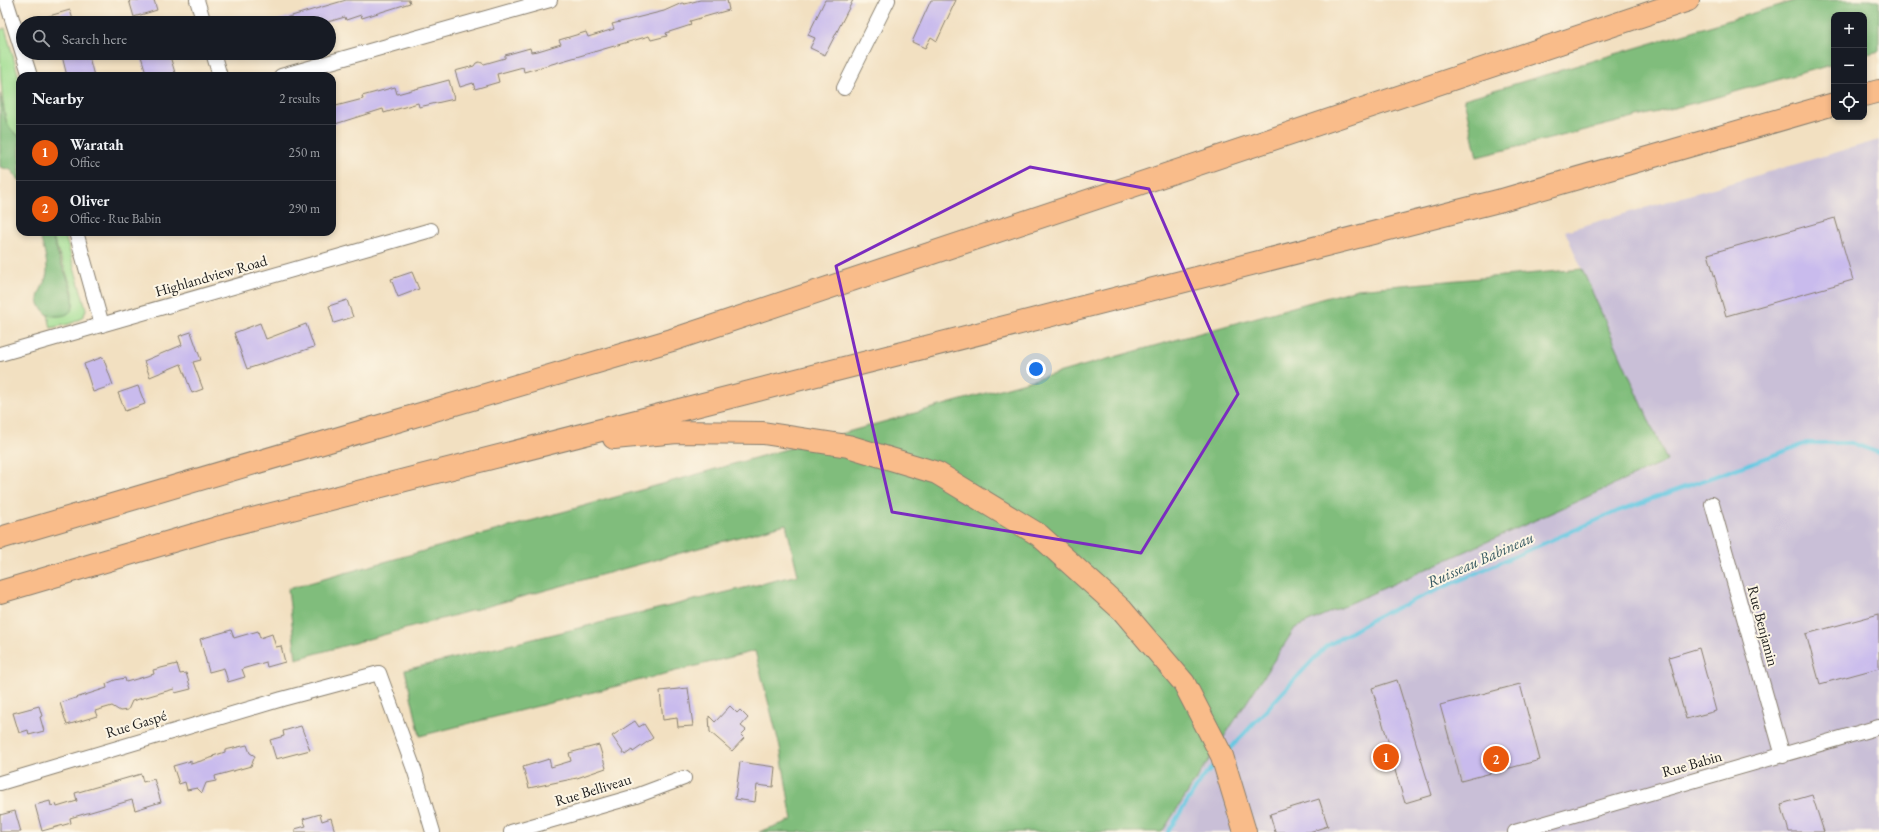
<!DOCTYPE html>
<html lang="en">
<head>
<meta charset="utf-8">
<style>
	body { margin:0; font-family:"EB Garamond",serif; background:#20242c; color:#f1f3f6 }
	.controls { position:absolute; right:12px; top:12px; display:grid; overflow:hidden; border-radius:8px; box-shadow:0 2px 6px #0003 }
	.controls button { width:36px; height:36px; display:grid; place-items:center; padding:0; border:0; border-bottom:1px solid #363941; background:#171b24; color:#f1f3f6; font:20px sans-serif }
	.you { position:absolute; left:1036px; top:369px; width:14px; height:14px; margin:-10px; border:3px solid #fff; border-radius:50%; background:#1a73e8; box-shadow:0 0 0 6px #1a73e833 }
	.badge { display:grid; place-items:center; width:26px; height:26px; border-radius:50%; background:#ea580c; color:#fff; font-size:13px; font-weight:700 }
	.pin { position:absolute; translate:-50% -50%; border:2px solid #fff; box-shadow:0 1px 4px #0006 }
	.list { margin:0; padding:0; list-style:none }
	h2 { display:flex; justify-content:space-between; align-items:center; height:52px; margin:0; padding:0 16px; font-size:17px }
	h2 small { font-size:13px; font-weight:400; color:#9ea1a6 }
	.list li { display:grid; grid-template-columns:26px 1fr auto; gap:12px; align-items:center; box-sizing:border-box; height:56px; padding:0 16px; border-top:1px solid #363941 }
	.list b { display:block; font-size:15px; white-space:nowrap }
	.list p { margin:0; font-size:13px; white-space:nowrap; color:#9ea1a6 }
	.list em { font-size:13px; font-style:normal; color:#9ea1a6 }
	.icon { flex:none; width:22px; height:22px; fill:none; stroke:currentColor; stroke-width:2; stroke-linecap:round; stroke-linejoin:round }
	.map { position:relative; flex:none; width:1879px; height:832px; overflow:hidden }
	.search { position:absolute; background:#171b24; box-shadow:0 2px 6px #0003; left:16px; top:16px; width:320px; height:44px; display:flex; align-items:center; gap:10px; box-sizing:border-box; padding:0 14px; border-radius:22px; color:#9ea1a6; font-size:15px }
	.panel { position:absolute; background:#171b24; box-shadow:0 2px 6px #0003; left:16px; top:72px; width:320px; height:164px; border-radius:12px }
	.map>svg:first-child { display:block }
</style>
</head>
<body>
<div class="map">
<svg width="1879" height="832" viewBox="0 0 1879 832">
	<rect width="100%" height="100%" fill="#fcf5e5"/>
	<filter id="ink" filterUnits="userSpaceOnUse"><feTurbulence type="fractalNoise" baseFrequency=".025" numOctaves="2"/><feDisplacementMap in="SourceGraphic" scale="8" xChannelSelector="R" yChannelSelector="G"/><feConvolveMatrix kernelMatrix="1 2 1 2 8 2 1 2 1" color-interpolation-filters="sRGB"/></filter>
	<filter id="wash" filterUnits="userSpaceOnUse"><feTurbulence type="fractalNoise" baseFrequency=".012" numOctaves="4" result="noise"/><feDisplacementMap in="SourceGraphic" scale="16" xChannelSelector="R" yChannelSelector="G"/><feGaussianBlur stdDeviation="0.9" result="paint"/><feColorMatrix in="noise" values="0 0 0 0 0 0 0 0 0 0 0 0 0 0 0 0 0 1.4 0 .05"/><feComposite in="paint" operator="in"/></filter>
	<g filter="url(#wash)">
		<rect width="100%" height="100%" fill="#f2e0c1"/>
		<path fill="#c9bfd7" d="M1879 140V832H1162L1295 628 1667 461 1565 231Z"/>
		<path fill="#a0de92" stroke="#5e7d57" d="M5 28 20 81V137C15 133 9 130 7 124 0 96 0 59 0 30Z
			M51 232H64L86 309C84 324 62 325 51 328L48 315C58 317 68 316 73 307V291Z"/>
		<path fill="#80bd7c" stroke="#4e6c4c" d="M1797 0H1879V51L1864 55V15H1834V64L1710 99 1477 157 1464 99Z
			M0 94C5 113 2 124 20 137V181L11 170 0 167Z
			M39 232H51C54 242 57 252 60 261 68 281 91 323 48 315 28 297 44 292 47 273 48 260 42 244 39 232Z
			M1582 269 1667 461 1295 628 1162 832H759L792 820 780 747 755 651 420 736 405 670 798 575 786 524 296 659 288 589 1357 289Z"/>
		<g fill="none" stroke-linecap="round" stroke-linejoin="round">
			<path stroke="#64c7e2" stroke-width="4" d="M1227 752 1325 647 1378 616 1618 511 1807 443H1852L1879 453
				M1168 832 1201 780 1217 763"/>
		</g>
		<g id="blocks">
			<path fill="#c9bbed" d="M129 0H154L157 10 134 17Z
				M346 0H409L410 3 362 18 361 15 346 20 345 17 324 23H278V20Z
				M700 0H727L729 10 690 21 691 25 666 33 667 36 651 40 649 36 524 72 523 67 497 74 499 82 475 89 473 83 460 87 455 71 474 66 476 63 480 62 484 64 505 58V55L530 48 531 52 538 51 561 44 559 40 586 32 588 37 614 29 612 24 664 11 682 3 685 4Z
				M825 0H853L825 55 810 48 815 38 808 35Z
				M931 0H956L937 41 931 37 925 48 912 42Z
				M70 10 74 23H35V20Z
				M73 53H88L94 76H67L62 56Z
				M140 53H169L176 76H147Z
				M449 80 454 99 419 107 418 103 384 113 383 109 332 125V107L363 99 362 96 395 87 397 94Z
				M1835 218 1853 280 1726 316 1708 254Z
				M412 272 419 289 398 297 391 279Z
				M347 300 353 317 334 323 329 306Z
				M260 323 266 339 306 324 314 347 247 369 234 333Z
				M191 332 201 360 193 362 203 389 192 393 181 364 150 377 144 361 182 345 179 336Z
				M103 357 113 385 93 392 84 364Z
				M138 386 145 404 125 411 118 393Z
				M1879 614V668L1820 684 1806 634Z
				M231 630 234 638 258 631 260 638 272 634 276 647 281 646 285 662 267 667 266 662 242 669 245 677 228 682 224 668 209 672 200 639Z
				M1699 648 1716 711 1686 719 1669 657Z
				M177 664 180 674 186 673 191 689 175 693 174 689 132 701 128 710 120 711 112 706 95 711 97 716 67 725 60 703 107 688 106 684 115 680 125 678 126 682 154 674 153 670Z
				M1397 680 1432 795 1405 803 1393 764 1384 767 1378 748 1389 744 1372 688Z
				M1520 684 1540 760 1461 781 1440 705Z
				M688 688 693 726 678 727 677 718 663 720 660 691Z
				M39 706 42 716 40 717 44 731 29 735 28 730 19 733 13 713Z
				M730 706 737 713 740 710 748 718 741 726 746 730 741 735 744 738 732 751 710 732 709 716 715 722Z
				M635 721 639 727 644 724 653 738 633 752 632 750 625 755 612 736Z
				M301 726 310 750 276 759 270 740 284 736 283 731Z
				M247 745 250 753 255 756 251 766 215 776 216 781 206 783 202 793 197 788 187 790 185 782 179 784 173 766 191 761V764L214 757 213 756 225 752V750Z
				M599 745 606 768 577 778 529 788 523 767 549 759 551 767 571 761 569 753Z
				M740 762 775 767 773 787 757 785 755 802 735 799Z
				M141 774 143 782 154 779 161 802 135 810 132 800 70 818 71 823 42 831 35 805 50 801 51 806 56 804 57 807 77 801 75 793Z
				M1812 795 1824 832H1789L1781 804Z
				M1319 799 1328 826 1309 832H1275L1270 814Z
				M15 811 21 832H0V815Z
				M320 814 322 821 331 818 335 832H295V829L306 826 303 819Z"/>
		</g>
	</g>
	<g filter="url(#ink)">
		<use href="#blocks" fill-opacity="0" stroke="#877e6e" stroke-width="1"/>
		<g fill="none" stroke-linecap="round" stroke-linejoin="round">
			<g stroke="#877e6e" stroke-width="16">
				<path id="minor" d="M6 0 30 76
					M197 0 204 23
					M213 53 220 76
					M281 76 550 0
					M844 88 888 0
					M76 232 102 325
					M0 354 431 230
					M1712 504 1783 756
					M0 783 282 699 379 673 415 772 433 832
					M511 832 636 796 684 778
					M1515 832 1879 727"/>
			</g>
			<g stroke="#877e6e" stroke-width="24">
				<path id="motorway" d="M1864 95 1879 91
					M614 438 677 432 763 433 848 446 937 473 1039 535 1122 610 1184 683 1222 756 1245 832
					M0 538 672 340 1688 0
					M0 592 217 528 1502 200 1834 104"/>
			</g>
			<use href="#minor" stroke="#fff" stroke-width="14"/>
			<use href="#motorway" stroke="#f9bc8a" stroke-width="22"/>
		</g>
	</g>
	<path fill="none" stroke="#7b2cbf" stroke-width="3" stroke-linejoin="round" d="M1030 167 1149 189 1238 394 1141 553 892 512 836 266Z"/>
	<g text-anchor="middle" stroke-width="4" stroke-linejoin="round" paint-order="stroke">
		<g font-size="15" fill="#1c1c1c" stroke="#fcf5e5">
			<text transform="translate(211 276) rotate(-16)" y="5">Highlandview Road</text>
			<text transform="translate(1763 626) rotate(75)" y="5">Rue Benjamin</text>
			<text transform="translate(136 724) rotate(-17)" y="5">Rue Gaspé</text>
			<text transform="translate(1692 764) rotate(-16)" y="5">Rue Babin</text>
			<text transform="translate(593 790) rotate(-17)" y="5">Rue Belliveau</text>
		</g>
		<g font-size="16" font-style="italic" fill="#355861" stroke="#fcf5e5">
			<text transform="translate(1480 559) rotate(-24)" y="6">Ruisseau Babineau</text>
		</g>
	</g>
</svg>
<div class="controls">
<button>+</button>
<button>−</button>
<button><svg class="icon" aria-label="locate" viewBox="0 0 24 24"><circle cx="12" cy="12" r="6"/><path d="M12 2v4M12 18v4M2 12h4M18 12h4"/></svg></button>
</div>
<div class="you"></div>
<div class="pin badge" style="left:1386px;top:757px">1</div>
<div class="pin badge" style="left:1496px;top:759px">2</div>
<div class="search"><svg class="icon" aria-label="search" viewBox="0 0 24 24"><circle cx="10" cy="10" r="6"/><path d="M15 15l6 6"/></svg>Search here</div>
<section class="panel">
<h2>Nearby<small>2 results</small></h2>
<ul class="list">
<li><span class="badge">1</span><div><b>Waratah</b><p>Office</p></div><em>250 m</em></li>
<li><span class="badge">2</span><div><b>Oliver</b><p>Office · Rue Babin</p></div><em>290 m</em></li>
</ul>
</section>
</div>
</body>
</html>
